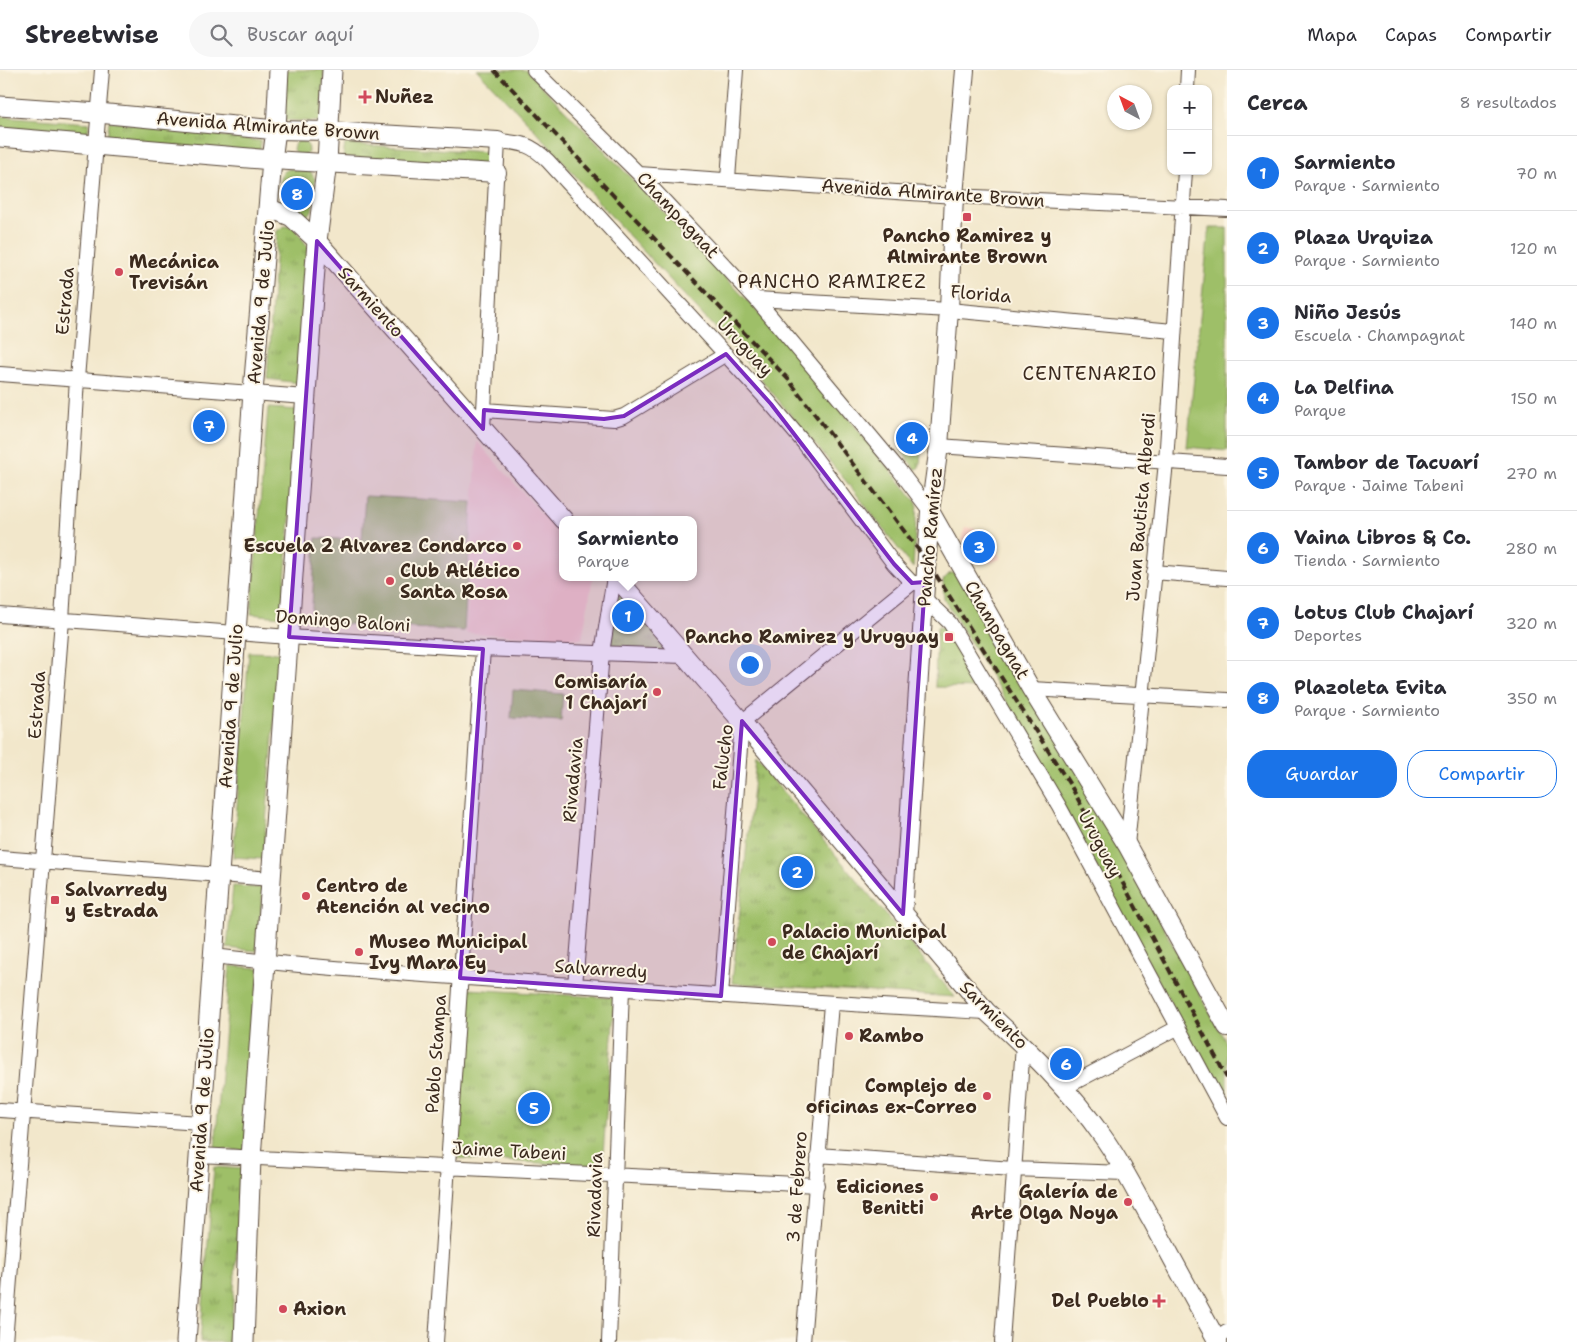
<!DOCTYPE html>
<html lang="es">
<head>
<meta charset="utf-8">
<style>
	body { margin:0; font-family:"Shantell Sans",sans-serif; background:#f7f7f7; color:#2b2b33 }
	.controls { position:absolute; right:15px; top:15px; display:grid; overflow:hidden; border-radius:10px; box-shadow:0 1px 4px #0004 }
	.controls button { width:45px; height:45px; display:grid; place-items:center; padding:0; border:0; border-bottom:1px solid #e1e1e2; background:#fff; color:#2b2b33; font:25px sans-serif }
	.compass { position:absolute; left:1107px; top:15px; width:45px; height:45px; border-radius:50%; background:#fff; box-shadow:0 1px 4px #0004; rotate:319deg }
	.you { position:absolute; left:749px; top:594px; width:18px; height:18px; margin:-12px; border:4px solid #fff; border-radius:50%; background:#1a73e8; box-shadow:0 0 0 8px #1a73e833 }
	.badge { display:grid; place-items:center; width:32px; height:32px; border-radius:50%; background:#1a73e8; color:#fff; font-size:16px; font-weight:700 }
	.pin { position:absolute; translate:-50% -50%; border:2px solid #fff; box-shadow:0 1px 5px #0006 }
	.popup { position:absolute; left:559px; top:446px; width:138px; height:65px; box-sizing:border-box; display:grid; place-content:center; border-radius:10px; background:#fff; filter:drop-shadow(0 1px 4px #0005); font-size:16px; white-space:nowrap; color:#7c7c81 }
	.popup b { font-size:19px; color:#2b2b33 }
	.popup::after { content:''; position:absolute; left:50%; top:100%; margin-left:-10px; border:10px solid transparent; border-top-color:#fff }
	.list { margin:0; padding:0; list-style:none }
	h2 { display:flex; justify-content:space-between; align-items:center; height:65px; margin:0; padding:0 20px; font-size:21px }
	h2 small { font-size:16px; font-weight:400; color:#7c7c81 }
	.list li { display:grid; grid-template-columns:32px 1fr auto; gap:15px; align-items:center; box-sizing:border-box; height:75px; padding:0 20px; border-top:1px solid #e1e1e2 }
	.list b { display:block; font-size:19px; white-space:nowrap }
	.list p { margin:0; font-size:16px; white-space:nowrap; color:#7c7c81 }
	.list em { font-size:16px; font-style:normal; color:#7c7c81 }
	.actions { display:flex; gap:10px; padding:15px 20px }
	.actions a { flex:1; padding:11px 0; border:1px solid #1a73e8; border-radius:20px; text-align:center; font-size:18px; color:#1a73e8 }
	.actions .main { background:#1a73e8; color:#fff }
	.icon { flex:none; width:28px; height:28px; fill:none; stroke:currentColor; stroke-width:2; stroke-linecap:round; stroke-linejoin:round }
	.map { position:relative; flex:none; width:1227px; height:1272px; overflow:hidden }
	header { display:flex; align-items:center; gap:30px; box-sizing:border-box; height:70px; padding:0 25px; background:#fff; border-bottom:1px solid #e1e1e2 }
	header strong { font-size:24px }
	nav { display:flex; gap:28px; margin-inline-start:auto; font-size:18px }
	.search { width:350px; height:45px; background:#f7f7f7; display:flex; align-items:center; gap:12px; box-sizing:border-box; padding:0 18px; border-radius:28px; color:#7c7c81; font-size:19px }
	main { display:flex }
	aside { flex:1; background:#fff }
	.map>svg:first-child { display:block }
</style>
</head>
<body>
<header>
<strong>Streetwise</strong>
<div class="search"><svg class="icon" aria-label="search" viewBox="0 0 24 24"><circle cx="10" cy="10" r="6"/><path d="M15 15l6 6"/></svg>Buscar aquí</div>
<nav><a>Mapa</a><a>Capas</a><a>Compartir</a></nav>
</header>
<main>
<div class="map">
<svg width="1227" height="1272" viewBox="0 0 1227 1272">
	<defs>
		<pattern id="park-tufts" width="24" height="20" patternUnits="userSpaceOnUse" patternTransform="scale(1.25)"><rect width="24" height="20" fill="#9ebf68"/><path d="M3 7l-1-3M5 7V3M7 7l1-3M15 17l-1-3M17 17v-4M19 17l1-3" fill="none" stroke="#829b55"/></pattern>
	</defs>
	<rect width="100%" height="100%" fill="#fcf5e5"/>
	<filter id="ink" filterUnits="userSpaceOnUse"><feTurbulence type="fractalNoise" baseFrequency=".02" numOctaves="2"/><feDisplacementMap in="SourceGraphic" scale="10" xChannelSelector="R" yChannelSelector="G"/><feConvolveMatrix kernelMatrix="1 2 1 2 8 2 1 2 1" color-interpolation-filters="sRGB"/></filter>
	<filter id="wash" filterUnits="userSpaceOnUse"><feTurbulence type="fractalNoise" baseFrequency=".0096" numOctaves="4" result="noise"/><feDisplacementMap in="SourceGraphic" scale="20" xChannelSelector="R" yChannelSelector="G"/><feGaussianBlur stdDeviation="1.12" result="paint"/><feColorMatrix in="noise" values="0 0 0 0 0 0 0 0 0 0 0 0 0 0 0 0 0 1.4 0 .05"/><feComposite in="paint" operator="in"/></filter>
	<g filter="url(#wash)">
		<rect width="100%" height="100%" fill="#f2e7cb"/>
		<path fill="#f7d1c6" d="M477 371 563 468V507H593L582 569 466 563Z
			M965 457 976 459V465L982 474 998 481 1001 488 991 493 973 486 962 469Z"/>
		<path fill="#9ebf68" stroke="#6c7443" d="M477 0H526L663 141 789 275 917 433 913 498 855 422 750 296 620 156 534 59Z
			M0 46 89 53 87 69 0 62Z
			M300 71 306 73 309 78 307 84 296 85 293 79 295 73Z
			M1209 158H1227V381L1187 377Z
			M268 338 299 340 282 547 251 544Z
			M365 426 472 432 464 561 311 552 316 468 362 470Z
			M950 503 962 504 1082 709 1227 974V1036L1001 622 944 529 943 510Z
			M249 582 280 583 263 789 233 787Z
			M513 620 563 624 561 651 511 648Z
			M233 816 263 818 257 881 227 878Z
			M230 896 259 898 245 1081 215 1078Z"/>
		<path fill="url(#park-tufts)" stroke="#6c7443" d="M285 0H324L322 52 284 50Z
			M109 51 261 71 260 81 107 71Z
			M345 74 488 82 487 98 343 87Z
			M289 99 310 101 315 109 312 141 306 146 299 147C283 130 276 125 283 102Z
			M284 156 293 157 309 178 299 313 267 309 277 161Z
			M903 355 922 356 920 396 917 399 914 398 901 380Z
			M616 511 679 583 605 580Z
			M937 557 947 558 980 618 935 617Z
			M756 690 955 927 732 913Z
			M469 919 615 928 602 1097 457 1088Z
			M214 1097 243 1099 230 1272H200Z"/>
	</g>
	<g filter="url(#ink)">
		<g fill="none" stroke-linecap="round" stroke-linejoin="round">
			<g stroke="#564638" stroke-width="16">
				<path id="minor" d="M534 0 639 104 756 229 899 400 930 441
					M1187 19 1188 0
					M639 104 954 126 1227 139
					M728 109 736 0
					M756 229 949 240 1173 261
					M0 304 306 327
					M484 340 614 349 624 346 726 284
					M483 359 498 71C521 73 530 73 548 91L771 334 804 373 894 494 912 513
					M939 376 1227 396
					M1154 502 1227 508
					M924 528 950 553 1059 736 1227 1048
					M0 545 289 567 483 579 684 586
					M1031 619 1227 630
					M1127 775 1166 392 1185 101
					M0 788 272 809
					M213 886C333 900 454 907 574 915 712 925 849 935 987 942
					M575 916 602 583 614 507
					M721 926 742 652 912 513H919
					M1064 1018 1177 958
					M0 1040 201 1053
					M198 1085 817 1115
					M818 1085 1013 1099 1125 1103
					M1216 1269 1227 1262
					M5 1272 62 550 77 309 102 0
					M436 1272 483 579
					M609 1272 622 919
					M803 1272 831 934
					M1002 1272 1023 975"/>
			</g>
			<g stroke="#564638" stroke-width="20">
				<path id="tertiary" d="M276 60 329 61 498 71
					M272 90 497 103
					M269 138 291 147 317 171 564 450
					M930 441 1031 619 1127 775 1227 957
					M616 507 742 652 987 942C1029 980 1070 1020 1103 1067 1121 1092 1135 1121 1151 1149 1173 1190 1195 1231 1218 1272
					M903 844 930 441 939 376 949 240 954 126 965 0"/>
			</g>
			<g stroke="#564638" stroke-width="21">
				<path id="secondary" d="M0 36 98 43 276 60
					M0 67 272 90
					M186 1272 253 322 272 90 276 60 279 0
					M244 1272 251 1088 317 171 327 92 332 0"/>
			</g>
			<use href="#minor" stroke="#fff" stroke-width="14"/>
			<use href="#tertiary" stroke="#fff" stroke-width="18"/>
			<use href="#secondary" stroke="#fff" stroke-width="19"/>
			<path stroke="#3b2a1e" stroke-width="4" stroke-dasharray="8 4" stroke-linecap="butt" d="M494 0 788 309 927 491 1072 718 1227 1008"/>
		</g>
	</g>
	<path fill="#7b2cbf" fill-opacity="0.2" stroke="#7b2cbf" stroke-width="4" stroke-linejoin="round" d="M317 171 483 359 484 340 604 349 624 346 726 284 771 334 894 494 912 513 925 512 903 844 742 651 721 926 460 908 483 579 289 567Z"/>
	<g fill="#d1495b" stroke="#fcf5e5" stroke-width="2">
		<path d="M362.5 19.5h5v5h5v5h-5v5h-5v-5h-5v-5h5z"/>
		<rect x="962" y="142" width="10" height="10" rx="2.5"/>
		<circle cx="119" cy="202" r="5"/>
		<circle cx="517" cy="476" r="5"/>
		<circle cx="390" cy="511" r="5"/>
		<rect x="944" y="562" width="10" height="10" rx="2.5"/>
		<circle cx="657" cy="622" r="5"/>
		<circle cx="306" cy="826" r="5"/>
		<rect x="50" y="825" width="10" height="10" rx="2.5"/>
		<circle cx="772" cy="872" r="5"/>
		<circle cx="359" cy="882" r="5"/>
		<circle cx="849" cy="966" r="5"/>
		<circle cx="987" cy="1026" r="5"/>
		<circle cx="934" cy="1127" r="5"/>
		<circle cx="1128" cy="1132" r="5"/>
		<path d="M1156.5 1223.5h5v5h5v5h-5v5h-5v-5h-5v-5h5z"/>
		<circle cx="283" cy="1239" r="5"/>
	</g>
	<g text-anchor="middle" stroke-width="4" stroke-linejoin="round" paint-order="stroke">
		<g font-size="18" font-weight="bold" fill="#3b2a1e" stroke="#fcf5e5" text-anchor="start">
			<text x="375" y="33">Nuñez</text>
			<text x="967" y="172" text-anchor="middle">Pancho Ramirez y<tspan x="967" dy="21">Almirante Brown</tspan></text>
			<text x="129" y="198">Mecánica<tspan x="129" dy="21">Trevisán</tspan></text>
			<text x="507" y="482" text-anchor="end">Escuela 2 Alvarez Condarco</text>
			<text x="400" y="507">Club Atlético<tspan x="400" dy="21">Santa Rosa</tspan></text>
			<text x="939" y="573" text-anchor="end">Pancho Ramirez y Uruguay</text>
			<text x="647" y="618" text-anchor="end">Comisaría<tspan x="647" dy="21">1 Chajarí</tspan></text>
			<text x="316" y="822">Centro de<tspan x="316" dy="21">Atención al vecino</tspan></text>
			<text x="65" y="826">Salvarredy<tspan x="65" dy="21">y Estrada</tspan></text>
			<text x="782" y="868">Palacio Municipal<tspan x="782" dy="21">de Chajarí</tspan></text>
			<text x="369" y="878">Museo Municipal<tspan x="369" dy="21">Ivy Mara Ey</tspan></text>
			<text x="859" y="972">Rambo</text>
			<text x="977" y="1022" text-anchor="end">Complejo de<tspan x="977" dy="21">oficinas ex-Correo</tspan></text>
			<text x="924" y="1123" text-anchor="end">Ediciones<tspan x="924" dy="21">Benitti</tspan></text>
			<text x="1118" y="1128" text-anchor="end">Galería de<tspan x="1118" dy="21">Arte Olga Noya</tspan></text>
			<text x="1149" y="1237" text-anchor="end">Del Pueblo</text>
			<text x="293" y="1245">Axion</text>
		</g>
		<g font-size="18" fill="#3b2a1e" stroke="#fcf5e5">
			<text transform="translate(268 56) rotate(4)" y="6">Avenida Almirante Brown</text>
			<text transform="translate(933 123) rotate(4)" y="6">Avenida Almirante Brown</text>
			<text transform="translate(678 145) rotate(47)" y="6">Champagnat</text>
			<text transform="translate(981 224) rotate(5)" y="6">Florida</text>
			<text transform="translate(65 231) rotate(-85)" y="6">Estrada</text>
			<text transform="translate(261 232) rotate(-85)" y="6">Avenida 9 de Julio</text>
			<text transform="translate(371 232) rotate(48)" y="6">Sarmiento</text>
			<text transform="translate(745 277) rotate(47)" y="6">Uruguay</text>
			<text transform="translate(1141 437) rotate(-85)" y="6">Juan Bautista Alberdi</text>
			<text transform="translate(930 467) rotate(-85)" y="6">Pancho Ramírez</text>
			<text transform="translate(343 551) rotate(4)" y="6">Domingo Baloni</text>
			<text transform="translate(997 560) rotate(60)" y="6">Champagnat</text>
			<text transform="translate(37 635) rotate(-86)" y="6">Estrada</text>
			<text transform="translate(231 636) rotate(-86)" y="6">Avenida 9 de Julio</text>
			<text transform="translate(723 687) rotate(-83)" y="6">Falucho</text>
			<text transform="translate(573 710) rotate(-85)" y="6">Rivadavia</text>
			<text transform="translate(1100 774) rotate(62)" y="6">Uruguay</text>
			<text transform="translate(601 899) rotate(4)" y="6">Salvarredy</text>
			<text transform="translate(994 945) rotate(45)" y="6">Sarmiento</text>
			<text transform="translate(436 984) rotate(-86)" y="6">Pablo Stampa</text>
			<text transform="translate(202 1040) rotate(-86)" y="6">Avenida 9 de Julio</text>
			<text transform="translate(509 1081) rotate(3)" y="6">Jaime Tabeni</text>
			<text transform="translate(797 1117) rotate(-86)" y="6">3 de Febrero</text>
			<text transform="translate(595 1125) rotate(-88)" y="6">Rivadavia</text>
		</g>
		<g font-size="19" letter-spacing="1" fill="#3b2a1e" stroke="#fcf5e5">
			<text x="832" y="218">PANCHO RAMIREZ</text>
			<text x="1090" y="310">CENTENARIO</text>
		</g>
	</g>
</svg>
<div class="controls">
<button>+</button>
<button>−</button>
</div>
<svg class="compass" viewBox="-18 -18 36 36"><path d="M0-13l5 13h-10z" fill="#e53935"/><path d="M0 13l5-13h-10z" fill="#7c7c81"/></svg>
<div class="you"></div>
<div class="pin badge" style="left:628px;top:546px">1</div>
<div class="popup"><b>Sarmiento</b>Parque</div>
<div class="pin badge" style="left:797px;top:802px">2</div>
<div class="pin badge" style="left:979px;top:477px">3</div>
<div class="pin badge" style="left:912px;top:368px">4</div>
<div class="pin badge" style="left:534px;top:1038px">5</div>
<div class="pin badge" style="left:1066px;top:994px">6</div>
<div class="pin badge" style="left:209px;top:356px">7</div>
<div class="pin badge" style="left:297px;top:124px">8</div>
</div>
<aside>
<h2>Cerca<small>8 resultados</small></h2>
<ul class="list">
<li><span class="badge">1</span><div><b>Sarmiento</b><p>Parque · Sarmiento</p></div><em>70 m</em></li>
<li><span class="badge">2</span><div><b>Plaza Urquiza</b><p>Parque · Sarmiento</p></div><em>120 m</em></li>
<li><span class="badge">3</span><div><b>Niño Jesús</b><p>Escuela · Champagnat</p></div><em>140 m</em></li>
<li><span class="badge">4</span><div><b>La Delfina</b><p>Parque</p></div><em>150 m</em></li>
<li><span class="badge">5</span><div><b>Tambor de Tacuarí</b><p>Parque · Jaime Tabeni</p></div><em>270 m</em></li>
<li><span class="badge">6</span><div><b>Vaina Libros &amp; Co.</b><p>Tienda · Sarmiento</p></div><em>280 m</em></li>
<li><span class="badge">7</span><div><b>Lotus Club Chajarí</b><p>Deportes</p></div><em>320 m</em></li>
<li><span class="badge">8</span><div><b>Plazoleta Evita</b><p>Parque · Sarmiento</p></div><em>350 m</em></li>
</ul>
<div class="actions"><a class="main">Guardar</a><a>Compartir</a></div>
</aside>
</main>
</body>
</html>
